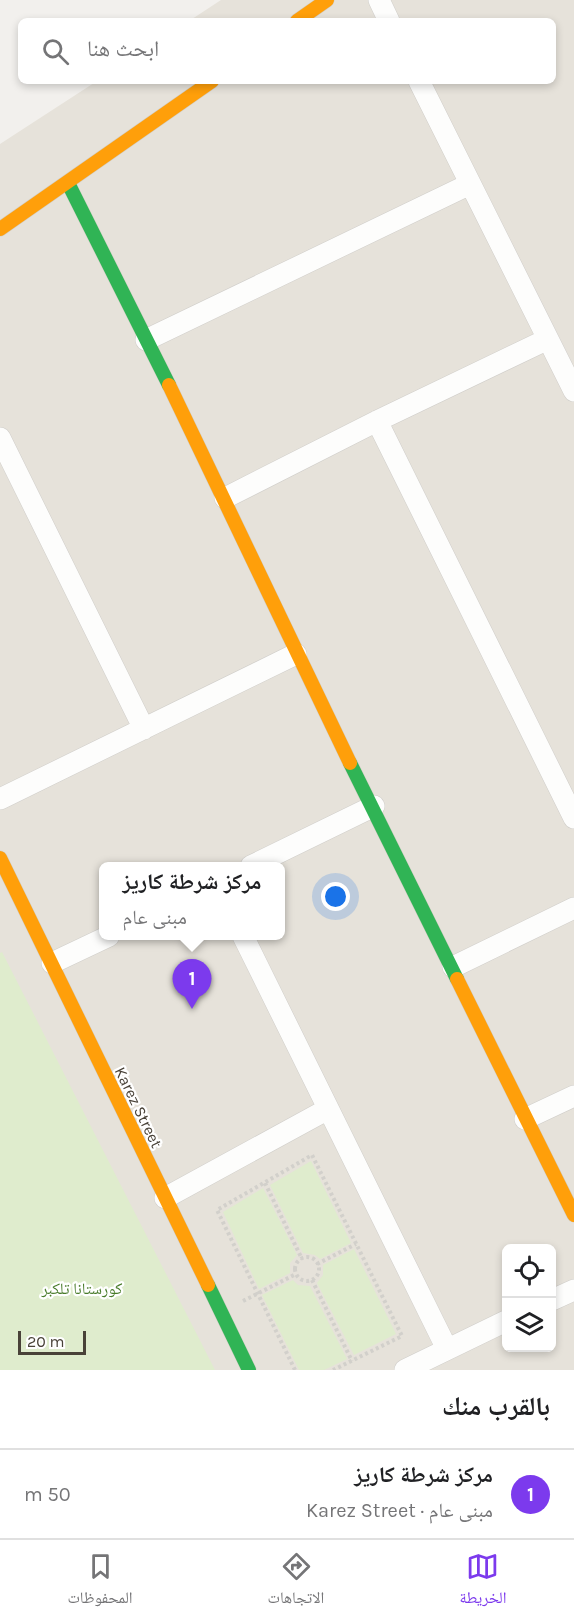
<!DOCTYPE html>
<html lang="ar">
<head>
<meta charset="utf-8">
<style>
	body { margin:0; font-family:Karla,"Noto Naskh Arabic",sans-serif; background:#f6f6f6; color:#202124; direction:rtl }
	.controls { position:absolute; right:18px; bottom:18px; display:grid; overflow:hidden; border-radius:9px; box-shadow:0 3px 9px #0003 }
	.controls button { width:54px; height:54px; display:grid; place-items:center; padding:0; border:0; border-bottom:2px solid #e0e0e0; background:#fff; color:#202124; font:30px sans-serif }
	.scale { position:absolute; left:18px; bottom:15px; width:68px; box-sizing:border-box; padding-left:6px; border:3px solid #494238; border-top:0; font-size:16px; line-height:21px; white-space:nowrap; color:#494238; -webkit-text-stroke:4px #fff; paint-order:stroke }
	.you { position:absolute; left:336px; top:897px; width:21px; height:21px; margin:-15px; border:4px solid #fff; border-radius:50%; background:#1a73e8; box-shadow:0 0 0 9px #1a73e833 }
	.badge { display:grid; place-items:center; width:39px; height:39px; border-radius:50%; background:#7c3aed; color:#fff; font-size:20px; font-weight:700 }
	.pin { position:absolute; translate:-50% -50px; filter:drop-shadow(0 2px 3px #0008) }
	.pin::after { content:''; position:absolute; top:32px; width:21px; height:18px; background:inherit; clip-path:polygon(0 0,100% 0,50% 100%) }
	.popup { position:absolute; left:99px; top:862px; width:186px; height:78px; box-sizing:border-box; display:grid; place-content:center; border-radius:9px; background:#fff; filter:drop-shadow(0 2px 4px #0005); font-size:20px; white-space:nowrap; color:#757577 }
	.popup b { font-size:22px; color:#202124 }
	.popup::after { content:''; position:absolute; left:50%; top:100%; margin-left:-12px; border:12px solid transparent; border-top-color:#fff }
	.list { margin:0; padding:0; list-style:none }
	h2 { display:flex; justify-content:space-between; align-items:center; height:78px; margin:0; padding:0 24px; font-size:26px }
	h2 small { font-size:20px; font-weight:400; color:#757577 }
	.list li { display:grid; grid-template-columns:39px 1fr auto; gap:18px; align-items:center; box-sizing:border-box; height:90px; padding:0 24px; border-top:2px solid #e0e0e0 }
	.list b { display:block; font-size:22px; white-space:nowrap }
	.list p { margin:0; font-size:20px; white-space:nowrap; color:#757577 }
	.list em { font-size:20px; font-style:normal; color:#757577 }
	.icon { flex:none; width:33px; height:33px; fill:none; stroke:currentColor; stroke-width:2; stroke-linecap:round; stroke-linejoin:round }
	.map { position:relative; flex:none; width:574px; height:1370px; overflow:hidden; direction:ltr }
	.search { position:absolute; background:#fff; box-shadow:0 3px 9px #0003; left:18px; right:18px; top:18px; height:66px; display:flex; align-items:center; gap:15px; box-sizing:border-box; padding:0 21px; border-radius:9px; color:#757577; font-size:22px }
	.sheet { height:168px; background:#fff }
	nav { display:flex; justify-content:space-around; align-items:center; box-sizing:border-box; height:84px; border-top:2px solid #e0e0e0; background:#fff; font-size:16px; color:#757577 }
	nav a { display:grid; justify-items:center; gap:3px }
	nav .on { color:#7c3aed }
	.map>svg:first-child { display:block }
</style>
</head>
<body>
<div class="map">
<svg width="574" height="1370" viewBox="0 0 574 1370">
	<rect width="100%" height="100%" fill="#f2f0ed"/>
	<path fill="#e6e2da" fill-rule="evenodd" d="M221 0H574V1370H0V144L97 81H553V21H189ZM104 866H280V936H104ZM506 1248H552V1348H506Z"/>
	<path fill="#dfeccd" d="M2 952 215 1370H0V953Z
		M311 1161 351 1243 320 1259 315 1255 303 1253 270 1185Z
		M263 1188 297 1255 290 1263V1273L259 1289 223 1212Z
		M354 1249 396 1334 354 1355 317 1283 323 1275V1265Z
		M293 1280 298 1285 310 1286 347 1359 324 1370H299L262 1295Z"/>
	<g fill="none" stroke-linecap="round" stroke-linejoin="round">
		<g stroke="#d0ceca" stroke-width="22">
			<path id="street" d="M379 0 389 21
				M419 81 574 391
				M146 340 470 184
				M377 421 574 818
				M0 438 144 729
				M225 498 377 421 548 339
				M0 799 296 654
				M251 866 374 806
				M243 936 447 1349
				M52 963 109 936
				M453 967 574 908
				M525 1119 574 1096
				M165 1198 328 1109
				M552 1300 574 1290
				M405 1370 506 1321"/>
		</g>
		<g stroke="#d1cdc4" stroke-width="15">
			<path id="fast" d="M68 183 169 385
				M350 763 457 979
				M208 1285 249 1370"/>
		</g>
		<g stroke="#d1cdc4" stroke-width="15">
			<path id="slow" d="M297 21 327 0
				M0 229 212 81
				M169 385 350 763
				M0 858 208 1285
				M457 979 574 1215"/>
		</g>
		<path stroke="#d2d0cb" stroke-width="4" stroke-dasharray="3 3" stroke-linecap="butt" d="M265 1183 302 1259
			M295 1269a12 12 0 1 1 24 0a12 12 0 1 1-24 0Z
			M317 1264 356 1244
			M312 1280 352 1361
			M243 1301 296 1274
			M295 1370 217 1210 312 1155 402 1336 333 1370"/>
		<use href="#street" stroke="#fdfdfc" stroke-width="21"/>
		<use href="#fast" stroke="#30b455" stroke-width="14"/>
		<use href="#slow" stroke="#ff9f0a" stroke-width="14"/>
	</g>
	<g text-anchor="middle" stroke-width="4.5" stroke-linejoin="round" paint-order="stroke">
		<g font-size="16" fill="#494238" stroke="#fff">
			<text transform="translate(139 1107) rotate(64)" y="6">Karez Street</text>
		</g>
		<g font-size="16" fill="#487b2a" stroke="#fff">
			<text x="82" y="1294">كورستانا تلكبر</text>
		</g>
	</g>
</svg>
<div class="controls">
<button><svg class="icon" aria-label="locate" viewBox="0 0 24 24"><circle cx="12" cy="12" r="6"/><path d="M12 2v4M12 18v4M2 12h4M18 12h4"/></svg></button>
<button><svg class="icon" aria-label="layers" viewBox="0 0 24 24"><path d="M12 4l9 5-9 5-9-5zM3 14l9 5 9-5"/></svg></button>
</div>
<div class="scale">20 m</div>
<div class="you"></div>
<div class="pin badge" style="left:192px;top:1009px">1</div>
<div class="popup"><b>مركز شرطة كاريز</b>مبنى عام</div>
<div class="search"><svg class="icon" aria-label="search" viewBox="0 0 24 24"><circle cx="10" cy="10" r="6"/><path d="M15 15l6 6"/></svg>ابحث هنا</div>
</div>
<section class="sheet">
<h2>بالقرب منك<small></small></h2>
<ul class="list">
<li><span class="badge">1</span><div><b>مركز شرطة كاريز</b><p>مبنى عام · Karez Street</p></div><em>50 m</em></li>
</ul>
</section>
<nav>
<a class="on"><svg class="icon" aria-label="map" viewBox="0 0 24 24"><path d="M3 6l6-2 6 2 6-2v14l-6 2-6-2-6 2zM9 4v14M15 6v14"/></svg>الخريطة</a>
<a><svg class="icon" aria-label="directions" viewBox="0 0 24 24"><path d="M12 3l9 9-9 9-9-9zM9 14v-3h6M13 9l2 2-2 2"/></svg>الاتجاهات</a>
<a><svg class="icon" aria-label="saved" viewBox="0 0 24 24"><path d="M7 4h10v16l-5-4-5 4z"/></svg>المحفوظات</a>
</nav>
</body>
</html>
